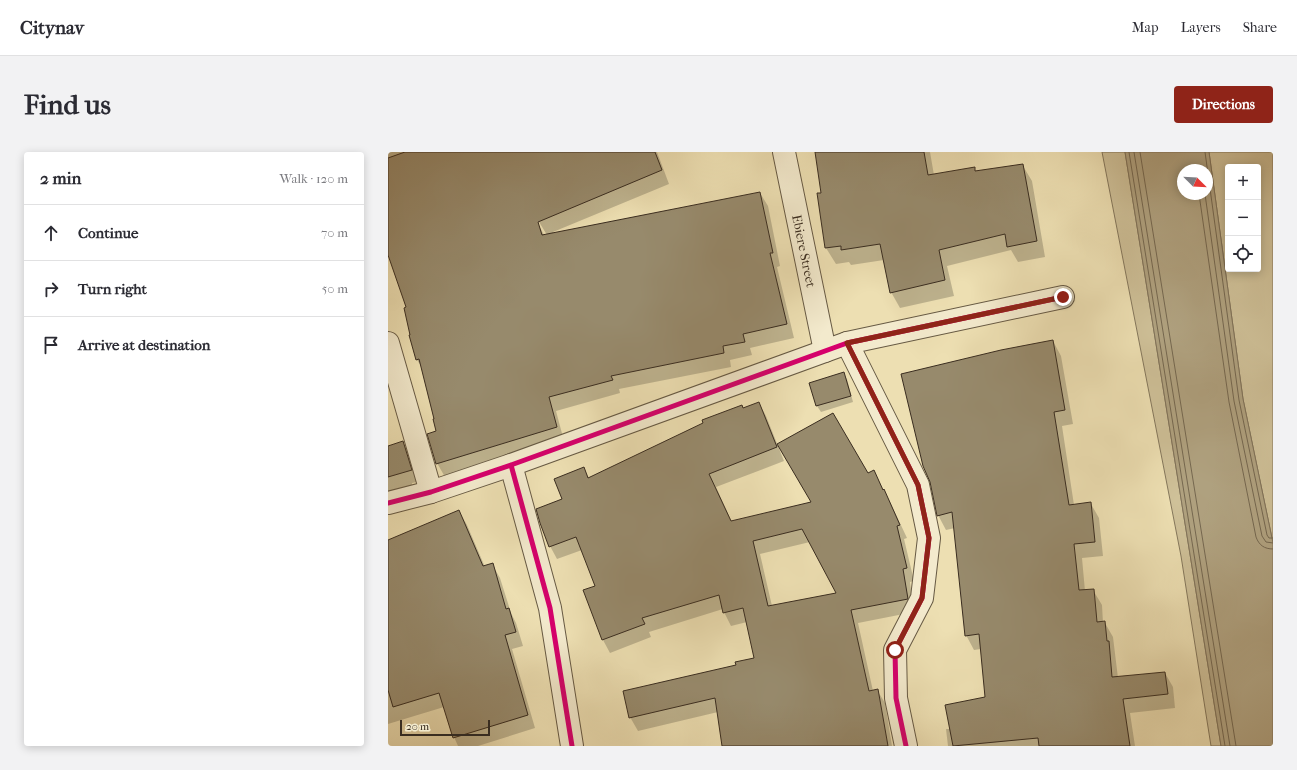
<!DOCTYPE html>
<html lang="en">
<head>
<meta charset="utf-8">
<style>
	body { margin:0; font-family:"IM FELL French Canon",serif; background:#f2f2f3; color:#2b2b33 }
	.controls { position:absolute; right:12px; top:12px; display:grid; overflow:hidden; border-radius:4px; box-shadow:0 2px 10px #0003 }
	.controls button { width:36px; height:36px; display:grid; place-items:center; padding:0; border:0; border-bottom:1px solid #e1e1e2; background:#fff; color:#2b2b33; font:20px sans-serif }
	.compass { position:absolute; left:789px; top:12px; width:36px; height:36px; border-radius:50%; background:#fff; box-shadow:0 2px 10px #0003; rotate:114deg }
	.scale { position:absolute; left:12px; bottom:10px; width:90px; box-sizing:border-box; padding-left:4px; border:2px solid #3a2d20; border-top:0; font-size:11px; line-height:14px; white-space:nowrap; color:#3a2d20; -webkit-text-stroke:3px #f3eacd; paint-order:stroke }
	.stop { position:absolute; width:12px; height:12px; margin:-9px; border:3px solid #8f2418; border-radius:50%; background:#fff }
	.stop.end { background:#8f2418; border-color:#fff; box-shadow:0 1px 4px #0008 }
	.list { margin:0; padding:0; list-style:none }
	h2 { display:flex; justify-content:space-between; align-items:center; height:52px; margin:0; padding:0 16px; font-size:17px }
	h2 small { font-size:13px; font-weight:400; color:#7c7c81 }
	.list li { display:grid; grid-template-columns:26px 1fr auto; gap:12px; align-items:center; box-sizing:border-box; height:56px; padding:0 16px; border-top:1px solid #e1e1e2 }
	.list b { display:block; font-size:15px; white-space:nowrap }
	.list em { font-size:13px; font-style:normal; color:#7c7c81 }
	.icon { flex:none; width:22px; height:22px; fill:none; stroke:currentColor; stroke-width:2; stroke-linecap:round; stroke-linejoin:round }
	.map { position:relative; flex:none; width:885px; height:594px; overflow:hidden; border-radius:4px }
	header { display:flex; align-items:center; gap:24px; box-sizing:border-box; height:56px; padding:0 20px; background:#fff; border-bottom:1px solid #e1e1e2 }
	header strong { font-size:19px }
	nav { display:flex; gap:22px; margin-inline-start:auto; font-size:14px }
	.intro { display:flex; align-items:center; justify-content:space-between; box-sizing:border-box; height:96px; padding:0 24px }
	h1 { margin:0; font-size:28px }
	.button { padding:10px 18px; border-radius:4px; background:#8f2418; color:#fff; font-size:14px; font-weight:700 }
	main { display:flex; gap:24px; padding:0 24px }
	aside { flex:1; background:#fff; border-radius:4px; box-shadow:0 2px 10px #0003 }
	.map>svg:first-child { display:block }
</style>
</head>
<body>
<header>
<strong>Citynav</strong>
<nav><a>Map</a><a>Layers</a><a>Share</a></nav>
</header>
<div class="intro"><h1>Find us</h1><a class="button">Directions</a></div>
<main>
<aside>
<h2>2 min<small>Walk · 120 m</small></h2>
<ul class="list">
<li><svg class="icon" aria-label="ahead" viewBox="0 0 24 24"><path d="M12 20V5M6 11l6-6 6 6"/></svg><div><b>Continue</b></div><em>70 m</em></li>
<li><svg class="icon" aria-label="right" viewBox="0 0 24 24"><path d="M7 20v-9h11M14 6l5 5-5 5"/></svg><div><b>Turn right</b></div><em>50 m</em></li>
<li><svg class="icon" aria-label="arrive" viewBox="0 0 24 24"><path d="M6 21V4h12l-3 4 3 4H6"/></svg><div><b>Arrive at destination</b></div></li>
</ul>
</aside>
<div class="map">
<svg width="885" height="594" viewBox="0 0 885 594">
	<rect width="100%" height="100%" fill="#eddfb2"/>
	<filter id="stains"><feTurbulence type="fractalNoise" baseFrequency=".005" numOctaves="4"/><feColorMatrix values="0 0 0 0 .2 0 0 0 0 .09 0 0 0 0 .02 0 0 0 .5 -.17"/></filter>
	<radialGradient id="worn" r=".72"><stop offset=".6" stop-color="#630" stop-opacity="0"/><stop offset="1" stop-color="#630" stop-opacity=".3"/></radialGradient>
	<path fill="#cfc199" stroke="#84775c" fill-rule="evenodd" d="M714 0H737L833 594H823L793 404Z
		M821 0H885V391L855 247ZM840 15H870V117H840Z"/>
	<path fill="#b0a280" stroke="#81735a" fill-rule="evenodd" d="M737 0H821L855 247 885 391V594H833ZM795 18H819V42H795Z"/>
	<path fill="#0003" fill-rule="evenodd" d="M0 0H269L281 32 165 80V81L372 41 380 54 392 114 389 115 406 186 362 196 364 203 342 208 343 215 231 237 232 241 168 259 176 289 57 325 49 311V280L35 217 29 208 22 184 19 156 0 100ZM148 65 159 83H156L147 66Z
		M428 0H542L546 23 586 16 588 20 635 14 644 29 657 105 630 110 623 98 559 114 566 144 512 156 503 140 496 108 463 113 461 110 448 112 438 96 430 42H434Z
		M665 189 673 204 685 272 674 274 686 353 703 352 711 366 715 404 694 406 697 439 705 438 714 453 715 471H717L725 485 730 526 777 521 785 535 787 556 742 561 747 594H560L558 577H562L598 546 593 497 586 498 578 483 567 376 558 378 550 363Z
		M455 221 459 227 465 250 433 260 429 254 423 232Z
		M371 251 378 264 396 309 328 335 344 370 424 351 486 320 503 352 519 386 516 387 526 429 522 430 526 460 470 471 485 539 489 538 497 551 504 594H335L330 560 250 579 242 565 349 514 367 507 359 470 343 474 336 460 335 457 261 480 263 485 222 501 215 488 196 439 208 434 194 398 169 407 162 394 175 348 196 316 201 326 354 254 356 257ZM422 390 450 442 384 454 372 402Z
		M15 290 21 301 29 330 24 331V333L0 341V295Z
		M71 359 79 373 97 415 104 412 112 426 123 461 128 471 135 494 124 497 147 576 90 594H70L66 585 56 555 0 572V389Z"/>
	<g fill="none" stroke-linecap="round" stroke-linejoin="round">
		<path stroke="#756850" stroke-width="1" d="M741 0 837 594
			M746 0 842 594
			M752 0 848 594
			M817 0 851 248 879 383 881 386H885
			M811 42 841 250 868 385C871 393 876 397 885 397
			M817 42 846 249 874 384 878 390 885 391"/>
	</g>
	<path fill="#978a6c" stroke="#3a2d20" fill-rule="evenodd" d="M17 0H267L274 18 150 70 154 83 372 40 385 101H382L399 172 355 182 357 190 335 194 336 201 223 224 225 228 161 245 169 275 48 312 39 282 48 279 45 267H46L31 207 28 208 21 183H22L16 156 18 155 0 103V6Z
		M427 0H536L540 23 587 15V19L635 12 649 89 619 95 617 82 551 98 557 128 502 141 492 92 453 98V94L437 96 429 41H433Z
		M665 188 677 258 666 260 681 353 703 350 707 390 686 392 691 438 706 437 709 470 717 469 719 489H721L724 525 777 520 780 542 735 547 742 594H651L650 586 565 594 557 553 597 545 591 482 577 484 564 360 549 364 542 330 535 314 513 222 613 198Z
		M456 220 463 244 428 254 421 231Z
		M371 250 389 295 321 322 343 369 423 350 389 292 445 261 480 321 486 318 495 338 496 337 512 373 509 374 519 416 515 417 520 447 463 458 481 539 490 537 500 594H334L327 546 241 566 235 539 348 513 347 510 366 506 355 456 335 461 331 443 254 466 257 472 214 488 195 438 207 434 188 385 161 395 152 371 148 357 174 347 166 327 196 315 200 326 315 271 314 268 354 253 355 256ZM414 377 448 441 380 454 365 389Z
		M15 289 24 318 0 325V294Z
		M71 358 95 414 105 411 118 457 121 456 128 480 117 483 140 563 65 586 51 541 5 555 0 538V388Z"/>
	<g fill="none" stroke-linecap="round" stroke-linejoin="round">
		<g stroke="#675a44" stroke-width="24">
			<g id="minor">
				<path id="s1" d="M396 0 437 199"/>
				<path d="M0 191 43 340"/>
				<path d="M459 191 530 333 541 386 534 446 507 498 508 546 518 594"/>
				<path d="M123 313 162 456 184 594"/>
				<path d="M0 351 43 340 123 313 459 191 675 145"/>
			</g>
		</g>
		<use href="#minor" stroke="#f3eacd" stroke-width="22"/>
		<g stroke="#f3eacd" stroke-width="8">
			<path id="cycleway" d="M459 191 530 333 541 386 534 446 507 498 508 546 518 594
				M123 313 162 456 184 594
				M0 351 43 340 123 313 459 191 675 145"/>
		</g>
		<use href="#cycleway" stroke="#d6006c" stroke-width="5"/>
	</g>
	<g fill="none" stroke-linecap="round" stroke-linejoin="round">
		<path stroke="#8f2418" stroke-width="5" d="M507 498 534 446 541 386 530 333 459 191 675 145"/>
	</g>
	<g text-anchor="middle" stroke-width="3.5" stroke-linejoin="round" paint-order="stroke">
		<g font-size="13" fill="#3a2d20" stroke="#f3eacd">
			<text dy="5" stroke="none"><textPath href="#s1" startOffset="101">Ebiere Street</textPath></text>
		</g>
	</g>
	<rect width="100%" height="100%" filter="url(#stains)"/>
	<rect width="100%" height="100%" fill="url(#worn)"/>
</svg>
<div class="controls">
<button>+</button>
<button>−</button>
<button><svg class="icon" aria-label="locate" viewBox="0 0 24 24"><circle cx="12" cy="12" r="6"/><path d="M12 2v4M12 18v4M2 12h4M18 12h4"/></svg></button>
</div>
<svg class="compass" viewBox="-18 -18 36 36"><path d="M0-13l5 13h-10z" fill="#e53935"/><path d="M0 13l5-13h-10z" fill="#7c7c81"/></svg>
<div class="scale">20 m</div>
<div class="stop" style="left:507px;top:498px"></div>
<div class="stop end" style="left:675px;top:145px"></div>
</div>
</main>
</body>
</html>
